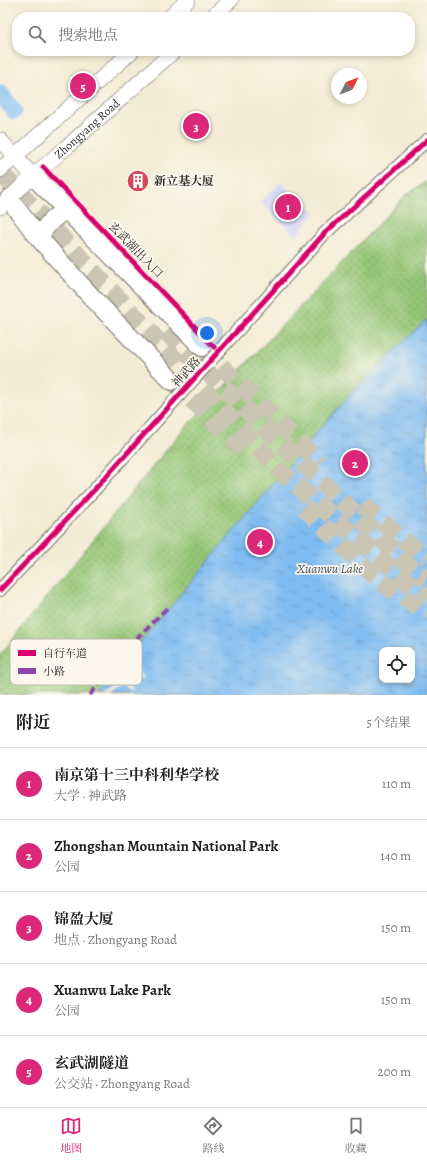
<!DOCTYPE html>
<html lang="zh">
<head>
<meta charset="utf-8">
<style>
	body { margin:0; font-family:Alegreya,"Noto Serif SC",serif; background:#f2f2f2; color:#222 }
	.controls { position:absolute; right:12px; bottom:12px; display:grid; overflow:hidden; border-radius:8px; box-shadow:0 2px 6px #0003 }
	.controls button { width:36px; height:36px; display:grid; place-items:center; padding:0; border:0; border-bottom:1px solid #e0e0e0; background:#fff; color:#222; font:20px sans-serif }
	.compass { position:absolute; left:331px; top:68px; width:36px; height:36px; border-radius:50%; background:#fff; box-shadow:0 2px 6px #0003; rotate:48deg }
	.you { position:absolute; left:207px; top:333px; width:14px; height:14px; margin:-10px; border:3px solid #fff; border-radius:50%; background:#1a73e8; box-shadow:0 0 0 6px #1a73e833 }
	.badge { display:grid; place-items:center; width:26px; height:26px; border-radius:50%; background:#db2777; color:#fff; font-size:13px; font-weight:700 }
	.pin { position:absolute; translate:-50% -50%; border:2px solid #fff; box-shadow:0 1px 4px #0006 }
	.list { margin:0; padding:0; list-style:none }
	h2 { display:flex; justify-content:space-between; align-items:center; height:52px; margin:0; padding:0 16px; font-size:17px }
	h2 small { font-size:13px; font-weight:400; color:#767676 }
	.list li { display:grid; grid-template-columns:26px 1fr auto; gap:12px; align-items:center; box-sizing:border-box; height:72px; padding:0 16px; border-top:1px solid #e0e0e0 }
	.list b { display:block; font-size:15px; white-space:nowrap }
	.list p { margin:0; font-size:13px; white-space:nowrap; color:#767676 }
	.list em { font-size:13px; font-style:normal; color:#767676 }
	.icon { flex:none; width:22px; height:22px; fill:none; stroke:currentColor; stroke-width:2; stroke-linecap:round; stroke-linejoin:round }
	.map { position:relative; flex:none; width:427px; height:695px; overflow:hidden }
	.search { position:absolute; background:#fff; box-shadow:0 2px 6px #0003; left:12px; right:12px; top:12px; height:44px; display:flex; align-items:center; gap:10px; box-sizing:border-box; padding:0 14px; border-radius:16px; color:#767676; font-size:15px }
	.sheet { height:412px; background:#fff }
	nav { display:flex; justify-content:space-around; align-items:center; box-sizing:border-box; height:56px; border-top:1px solid #e0e0e0; background:#fff; font-size:11px; color:#767676 }
	nav a { display:grid; justify-items:center; gap:2px }
	nav .on { color:#db2777 }
	.map>svg:first-child { display:block }
</style>
</head>
<body>
<div class="map">
<svg width="427" height="695" viewBox="0 0 427 695">
	<defs>
		<pattern id="grass-dots" width="8" height="8" patternUnits="userSpaceOnUse"><rect width="8" height="8" fill="#94c676"/><path d="M2 2h.1M6 6h.1" fill="none" stroke="#79a161" stroke-width="1.8" stroke-linecap="round"/></pattern>
		<pattern id="water-ripples" width="26" height="14" patternUnits="userSpaceOnUse"><rect width="26" height="14" fill="#7ebbf1"/><path d="M2 4q2-2 4 0t4 0M15 11q2-2 4 0t4 0" fill="none" stroke="#6798c3"/></pattern>
	</defs>
	<rect width="100%" height="100%" fill="#fbf7ec"/>
	<filter id="ink" filterUnits="userSpaceOnUse"><feTurbulence type="fractalNoise" baseFrequency=".025" numOctaves="2"/><feDisplacementMap in="SourceGraphic" scale="8" xChannelSelector="R" yChannelSelector="G"/><feConvolveMatrix kernelMatrix="1 2 1 2 8 2 1 2 1" color-interpolation-filters="sRGB"/></filter>
	<filter id="wash" filterUnits="userSpaceOnUse"><feTurbulence type="fractalNoise" baseFrequency=".012" numOctaves="4" result="noise"/><feDisplacementMap in="SourceGraphic" scale="16" xChannelSelector="R" yChannelSelector="G"/><feGaussianBlur stdDeviation="0.9" result="paint"/><feColorMatrix in="noise" values="0 0 0 0 0 0 0 0 0 0 0 0 0 0 0 0 0 1.4 0 .05"/><feComposite in="paint" operator="in"/></filter>
	<g filter="url(#wash)">
		<rect width="100%" height="100%" fill="#f3ecd5"/>
		<path fill="#d6d8f8" d="M280 183 315 212 296 236 260 202Z"/>
		<path fill="url(#grass-dots)" stroke="#607850" fill-rule="evenodd" d="M427 181V695H0V655L180 433 406 195ZM382 650H412V680H382Z"/>
		<path fill="url(#water-ripples)" stroke="#54738e" fill-rule="evenodd" d="M427 319V695H99L134 650 321 427 360 384ZM382 650H412V680H382Z"/>
		<path fill="#f3ecd5" d="M134 650 131 665 144 678 142 680 131 670 129 681 125 684 132 690 130 692 123 686 111 695H105L119 685 113 679 115 676 121 682 125 679 128 668 124 664 126 661 128 664 131 654Z"/>
		<g fill="none" stroke-linecap="round" stroke-linejoin="round">
			<path stroke="#7ebbf1" stroke-width="17" d="M0 93 14 111"/>
		</g>
	</g>
	<g filter="url(#ink)">
		<g fill="none" stroke-linecap="round" stroke-linejoin="round">
			<path stroke="#cbc5b3" stroke-width="18" stroke-dasharray="18 9" stroke-linecap="butt" d="M0 172 279 470 427 599
				M166 332 185 351 417 573 427 578
				M202 347 320 463
				M172 381 247 452
				M362 505 407 543 427 557
				M304 507 374 576 427 614"/>
			<g stroke="#716f66" stroke-width="14">
				<path id="minor" d="M290 272 325 233 427 140
					M0 590 94 490"/>
			</g>
			<g stroke="#716f66" stroke-width="16">
				<g id="major">
					<path d="M170 17 188 0"/>
					<path d="M212 17 231 0"/>
					<path d="M0 140 33 176"/>
					<path d="M0 170 132 51"/>
					<path id="s1" d="M0 207 33 176 68 146 174 51"/>
				</g>
			</g>
			<g stroke="#716f66" stroke-width="20">
				<path id="highway" d="M33 176 202 347
					M9 199 39 238 88 293 172 381
					M39 238C46 225 53 217 66 210"/>
			</g>
			<use href="#minor" stroke="#fff" stroke-width="12"/>
			<use href="#major" stroke="#fff" stroke-width="15"/>
			<use href="#highway" stroke="#fff" stroke-width="18"/>
			<g stroke="#716f66" stroke-width="14" stroke-linecap="butt">
				<path id="minor-bridge" d="M94 490 290 272"/>
			</g>
			<use href="#minor-bridge" stroke="#fff" stroke-width="12"/>
			<path stroke="#8e44ad" stroke-width="4" stroke-dasharray="8 4" stroke-linecap="butt" d="M90 695 139 636 169 606"/>
			<g stroke="#fbf7ec" stroke-width="8">
				<path id="cycleway" d="M43 167 214 347
					M0 590 94 490 325 233 427 140"/>
			</g>
			<use href="#cycleway" stroke="#d6006c" stroke-width="5"/>
		</g>
	</g>
	<defs>
		<g id="building-disc" transform="scale(1.15)"><circle r="9.5" fill="#d1495b" stroke="#fbf7ec"/><path d="M-4-6H4V6H1V3H-1V6H-4ZM-2.5-4.3h1.7v1.8h-1.7ZM.8-4.3h1.7v1.8H.8ZM-2.5-1h1.7V.8h-1.7ZM.8-1h1.7V.8H.8Z" fill="#fff"/></g>
	</defs>
	<g fill-rule="evenodd">
		<use href="#building-disc" x="138" y="181"/>
	</g>
	<g text-anchor="middle" stroke-width="3.5" stroke-linejoin="round" paint-order="stroke">
		<g font-size="12" fill="#2b2b2b" stroke="#fbf7ec">
			<text dy="4" stroke="none"><textPath href="#s1" startOffset="117">Zhongyang Road</textPath></text>
			<text transform="translate(136 250) rotate(46)" y="4">玄武湖出入口</text>
			<text transform="translate(186 372) rotate(-48)" y="4">神武路</text>
		</g>
		<g font-size="12" font-weight="bold" fill="#2b2b2b" stroke="#fbf7ec" text-anchor="start">
			<text x="154" y="185">新立基大厦</text>
		</g>
		<g font-size="13" font-style="italic" fill="#445666" stroke="#fbf7ec">
			<text x="330" y="573">Xuanwu Lake</text>
		</g>
	</g>
	<rect x="10" y="639" width="132" height="46" rx="6" fill="#fbf7ec" stroke="#bdbab2" stroke-width="1"/>
	<rect x="18" y="650" width="18" height="6" fill="#d6006c"/>
	<rect x="18" y="668" width="18" height="6" fill="#8e44ad"/>
	<g font-size="11" fill="#2b2b2b">
		<text x="43" y="657">自行车道</text>
		<text x="43" y="675">小路</text>
	</g>
</svg>
<div class="controls">
<button><svg class="icon" aria-label="locate" viewBox="0 0 24 24"><circle cx="12" cy="12" r="6"/><path d="M12 2v4M12 18v4M2 12h4M18 12h4"/></svg></button>
</div>
<svg class="compass" viewBox="-18 -18 36 36"><path d="M0-13l5 13h-10z" fill="#e53935"/><path d="M0 13l5-13h-10z" fill="#767676"/></svg>
<div class="you"></div>
<div class="pin badge" style="left:288px;top:207px">1</div>
<div class="pin badge" style="left:355px;top:463px">2</div>
<div class="pin badge" style="left:196px;top:126px">3</div>
<div class="pin badge" style="left:260px;top:542px">4</div>
<div class="pin badge" style="left:83px;top:86px">5</div>
<div class="search"><svg class="icon" aria-label="search" viewBox="0 0 24 24"><circle cx="10" cy="10" r="6"/><path d="M15 15l6 6"/></svg>搜索地点</div>
</div>
<section class="sheet">
<h2>附近<small>5个结果</small></h2>
<ul class="list">
<li><span class="badge">1</span><div><b>南京第十三中科利华学校</b><p>大学 · 神武路</p></div><em>110 m</em></li>
<li><span class="badge">2</span><div><b>Zhongshan Mountain National Park</b><p>公园</p></div><em>140 m</em></li>
<li><span class="badge">3</span><div><b>锦盈大厦</b><p>地点 · Zhongyang Road</p></div><em>150 m</em></li>
<li><span class="badge">4</span><div><b>Xuanwu Lake Park</b><p>公园</p></div><em>150 m</em></li>
<li><span class="badge">5</span><div><b>玄武湖隧道</b><p>公交站 · Zhongyang Road</p></div><em>200 m</em></li>
</ul>
</section>
<nav>
<a class="on"><svg class="icon" aria-label="map" viewBox="0 0 24 24"><path d="M3 6l6-2 6 2 6-2v14l-6 2-6-2-6 2zM9 4v14M15 6v14"/></svg>地图</a>
<a><svg class="icon" aria-label="directions" viewBox="0 0 24 24"><path d="M12 3l9 9-9 9-9-9zM9 14v-3h6M13 9l2 2-2 2"/></svg>路线</a>
<a><svg class="icon" aria-label="saved" viewBox="0 0 24 24"><path d="M7 4h10v16l-5-4-5 4z"/></svg>收藏</a>
</nav>
</body>
</html>
